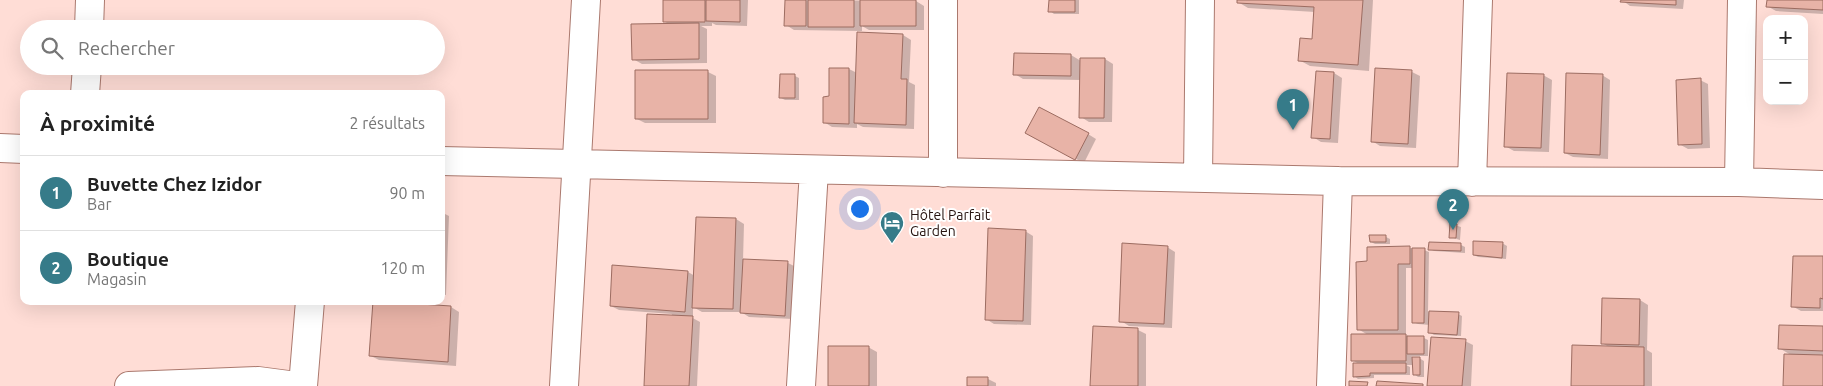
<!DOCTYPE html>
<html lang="fr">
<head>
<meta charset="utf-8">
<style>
	body { margin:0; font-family:Ubuntu,sans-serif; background:#f6f6f6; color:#222 }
	.controls { position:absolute; right:15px; top:15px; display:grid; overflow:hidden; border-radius:10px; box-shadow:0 5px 20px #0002 }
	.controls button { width:45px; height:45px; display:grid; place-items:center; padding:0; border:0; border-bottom:1px solid #e0e0e0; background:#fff; color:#222; font:25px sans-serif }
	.you { position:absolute; left:859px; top:208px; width:18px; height:18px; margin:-12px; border:4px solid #fff; border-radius:50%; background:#1a73e8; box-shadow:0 0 0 8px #1a73e833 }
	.badge { display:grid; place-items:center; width:32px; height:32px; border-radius:50%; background:#367b89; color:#fff; font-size:16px; font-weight:700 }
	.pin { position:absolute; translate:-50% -41px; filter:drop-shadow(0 1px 2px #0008) }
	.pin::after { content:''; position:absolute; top:26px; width:18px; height:15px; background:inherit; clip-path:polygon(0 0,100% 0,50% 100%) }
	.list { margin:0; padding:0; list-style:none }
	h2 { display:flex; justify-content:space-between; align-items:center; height:65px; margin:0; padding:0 20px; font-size:21px }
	h2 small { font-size:16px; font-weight:400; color:#767676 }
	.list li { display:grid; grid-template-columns:32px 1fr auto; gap:15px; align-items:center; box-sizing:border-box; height:75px; padding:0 20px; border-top:1px solid #e0e0e0 }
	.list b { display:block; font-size:19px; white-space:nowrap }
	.list p { margin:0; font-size:16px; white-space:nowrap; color:#767676 }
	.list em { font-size:16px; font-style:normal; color:#767676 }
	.icon { flex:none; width:28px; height:28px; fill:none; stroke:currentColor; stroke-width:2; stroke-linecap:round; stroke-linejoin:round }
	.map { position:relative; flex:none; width:1823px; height:386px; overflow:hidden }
	.search { position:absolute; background:#fff; box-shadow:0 5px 20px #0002; left:20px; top:20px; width:425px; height:55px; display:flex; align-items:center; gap:12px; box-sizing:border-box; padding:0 18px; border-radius:28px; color:#767676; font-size:19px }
	.panel { position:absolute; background:#fff; box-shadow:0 5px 20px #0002; left:20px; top:90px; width:425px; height:215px; border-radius:10px }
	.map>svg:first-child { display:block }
</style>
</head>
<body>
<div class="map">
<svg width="1823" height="386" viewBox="0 0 1823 386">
	<rect width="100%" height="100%" fill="#ffddd6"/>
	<path fill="#0003" d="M664 0H748L747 26 716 25 712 23V26H701L707 29V63L642 64 633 59 670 25 664 21Z
		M786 0 916 1 924 6V30H869L862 26V31L794 30 786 25Z
		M1050 0H1079V14H1054L1050 11Z
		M1238 0H1373L1369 71 1310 66 1299 60 1313 41 1315 12 1248 8 1238 2Z
		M1622 0H1684L1683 9 1630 6Z
		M1768 0H1823V14L1776 11 1767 6Z
		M903 35 911 40 909 82 915 85 914 129 863 127 857 124V128L832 127 824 122 830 97 849 69 857 73Z
		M1015 55H1071L1081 61 1105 59 1113 64 1112 122H1089L1081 117V80L1023 79 1015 74Z
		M1376 69 1412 72 1420 76 1416 148 1380 146 1372 141Z
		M708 72 716 76V123H645L637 119Z
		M1317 72 1334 73 1342 78 1338 143 1321 142 1313 137Z
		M1543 75 1552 80 1549 152 1514 151 1505 146Z
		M1602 75 1610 80 1608 159 1573 157 1565 153Z
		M795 76 799 78V100H785L781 98Z
		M1700 80 1708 84 1710 148 1688 149 1679 144Z
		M1088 134 1096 139 1084 163 1034 138Z
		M441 212 449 216 446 295 441 294Z
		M697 218 736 219 744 224 743 261 788 263 796 267 793 319 749 317 741 312H702L693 307V316H689L700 322 697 386H645L672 314 619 310 611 306 688 272 695 276Z
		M1451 224 1461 227 1460 240 1450 237Z
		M1025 231 1033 236 1031 325 994 324 986 319Z
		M1371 237H1386L1390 239V244H1375L1371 242Z
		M1430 243 1461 245 1465 247V253L1434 251 1430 249Z
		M1502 243 1507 246 1506 259 1478 257 1474 255Z
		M1167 247 1175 252 1172 328 1129 326 1121 321Z
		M1369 248H1410L1424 250 1429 252 1428 312 1458 314 1462 316 1461 336 1434 335 1429 332 1430 325 1418 324 1413 322V268H1406V335L1410 337 1424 338 1428 340V356H1412V358H1419L1424 361V377H1418L1414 374V365H1406L1410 367V375H1374V378L1358 379 1354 376 1359 364 1352 360 1368 335 1358 329 1369 263Z
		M1823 258V311H1801L1792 306Z
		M1603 299 1640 300 1648 305 1647 350 1652 353V386H1572L1609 347 1602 343Z
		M451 307 459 312 456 366 379 360 371 356Z
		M1823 327V386H1784L1791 355 1779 348Z
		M1138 330 1146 334V386H1093Z
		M1465 341 1473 345 1471 386H1428Z
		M868 347 877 352V386H829Z
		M988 379 996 383V386H968Z"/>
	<path fill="#e8b3a7" stroke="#9c6c61" d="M663 0H705V22H663Z
		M706 0H740V22L706 21Z
		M785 0H806V26H784Z
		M808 0H854V27H808Z
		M860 0H916V26H860Z
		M1049 0H1075V12H1048Z
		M1237 0H1363L1358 65 1298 61 1300 38 1312 39 1314 7 1237 3Z
		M1621 0H1676V5L1620 2Z
		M1767 0H1823V10L1766 7Z
		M699 23V59L632 60 631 24Z
		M857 32 903 34 901 79H907L906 125 854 123Z
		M1014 53 1071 54V76L1013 75Z
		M1080 58H1105L1104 118H1079Z
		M829 68H849V124L823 123V97L829 96Z
		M1375 68 1412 70 1408 144 1371 142Z
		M635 70H708V119H635Z
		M1316 71 1334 72 1330 139 1311 138Z
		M1507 73 1544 74 1541 148 1504 147Z
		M1566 73 1603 74 1600 155 1564 153Z
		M780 74H795V98H779Z
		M1701 78 1702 144 1678 145 1676 80Z
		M1039 107 1089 133 1075 160 1025 133Z
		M696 217 736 218 733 309 692 308Z
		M1450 223 1457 224 1456 238H1449Z
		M988 228 1026 230 1023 321 985 320Z
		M1369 235H1386V242H1370Z
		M1473 241 1503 242 1502 258 1473 255Z
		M1429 242 1461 243V251L1428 250Z
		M1122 243 1168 246 1164 324 1119 322Z
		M1410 246V264H1398V330H1357L1356 262 1367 261V247Z
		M1412 248H1425L1424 323H1412Z
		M1793 256H1823V299L1820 298V308L1791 307Z
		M743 259 788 261 785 316 740 313Z
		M612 265 688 271 685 312 610 306Z
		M1602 298 1640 299 1639 345 1601 344Z
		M373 301 451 306 448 362 369 356Z
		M1429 311 1459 312 1457 335 1428 333Z
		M647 314 693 316 689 386H644Z
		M1779 325 1823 326V351L1778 349Z
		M1093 326 1138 328V386H1090Z
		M1351 334H1406V361H1351Z
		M1407 336H1424V354H1407Z
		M1431 337 1466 339 1462 386H1427Z
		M1572 345 1644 347V386H1571Z
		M828 346H869V386H828Z
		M1784 354 1823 355V386H1783Z
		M1412 357H1420V375H1413Z
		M1353 363H1406V373H1370V376L1353 377Z
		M967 377H988V386H967Z
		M1349 381 1368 382 1367 386H1349Z
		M1377 381 1423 384V386H1376Z"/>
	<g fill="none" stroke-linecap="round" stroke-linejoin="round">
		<g stroke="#ab796e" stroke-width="30">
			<path id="minor" d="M89 29 90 0
				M85 94 87 66
				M0 148 24 149
				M441 161 1338 181 1739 182 1823 185
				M943 173V0
				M1198 178 1200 0
				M1472 182 1478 0
				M1739 182 1742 0
				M129 386 258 381 296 386
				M303 386 310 301
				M564 386 586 0
				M801 386 814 170
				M1331 386 1338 181"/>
		</g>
		<use href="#minor" stroke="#fff" stroke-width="28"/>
	</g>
	<defs>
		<g id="hotel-pin" transform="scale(1.25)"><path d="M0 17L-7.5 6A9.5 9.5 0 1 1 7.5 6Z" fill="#367b89" stroke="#fff"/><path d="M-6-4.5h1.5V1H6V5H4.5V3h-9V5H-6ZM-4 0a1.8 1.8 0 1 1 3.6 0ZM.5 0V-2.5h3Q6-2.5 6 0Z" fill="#fff"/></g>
	</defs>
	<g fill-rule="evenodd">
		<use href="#hotel-pin" x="892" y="223"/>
	</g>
	<g text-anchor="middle" stroke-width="4" stroke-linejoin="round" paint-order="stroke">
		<g font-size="14" fill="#26130f" stroke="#fff" text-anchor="start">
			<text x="910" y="220">Hôtel Parfait<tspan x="910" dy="16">Garden</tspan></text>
		</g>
	</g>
</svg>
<div class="controls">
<button>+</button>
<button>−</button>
</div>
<div class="you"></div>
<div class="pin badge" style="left:1293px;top:130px">1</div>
<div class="pin badge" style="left:1453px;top:230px">2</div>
<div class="search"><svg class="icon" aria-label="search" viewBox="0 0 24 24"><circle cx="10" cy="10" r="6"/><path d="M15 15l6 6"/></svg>Rechercher</div>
<section class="panel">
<h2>À proximité<small>2 résultats</small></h2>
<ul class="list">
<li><span class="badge">1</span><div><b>Buvette Chez Izidor</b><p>Bar</p></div><em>90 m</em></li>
<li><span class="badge">2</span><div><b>Boutique</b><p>Magasin</p></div><em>120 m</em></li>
</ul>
</section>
</div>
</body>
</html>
